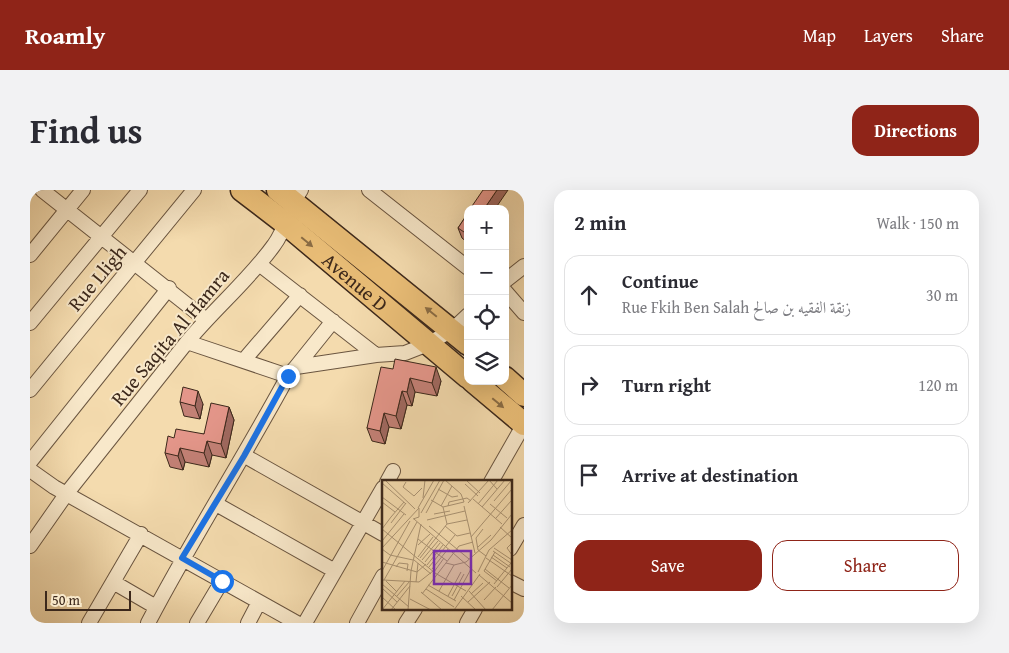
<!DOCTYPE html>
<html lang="en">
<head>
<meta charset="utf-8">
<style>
	body { margin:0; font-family:"Gentium Book Plus",Amiri,serif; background:#f2f2f3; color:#2b2b33 }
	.controls { position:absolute; right:15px; top:15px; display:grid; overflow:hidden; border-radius:10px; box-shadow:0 5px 20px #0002 }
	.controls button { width:45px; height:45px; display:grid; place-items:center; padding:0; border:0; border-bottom:1px solid #e1e1e2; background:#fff; color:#2b2b33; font:25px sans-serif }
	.scale { position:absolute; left:15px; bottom:12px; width:86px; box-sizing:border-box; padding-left:5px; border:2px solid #3c281b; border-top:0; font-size:14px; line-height:18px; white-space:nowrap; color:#3c281b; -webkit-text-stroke:4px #f8e8ca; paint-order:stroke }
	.stop { position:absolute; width:15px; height:15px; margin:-11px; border:4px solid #1a73e8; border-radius:50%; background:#fff }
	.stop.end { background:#1a73e8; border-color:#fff; box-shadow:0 1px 5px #0008 }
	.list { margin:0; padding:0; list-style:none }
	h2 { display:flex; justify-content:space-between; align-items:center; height:65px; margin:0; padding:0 20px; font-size:21px }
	h2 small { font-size:16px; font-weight:400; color:#7c7c81 }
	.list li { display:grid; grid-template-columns:32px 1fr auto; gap:15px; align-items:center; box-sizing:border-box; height:80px; margin:0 10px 10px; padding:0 10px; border:1px solid #e1e1e2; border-radius:15px }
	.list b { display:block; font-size:19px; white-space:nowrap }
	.list p { margin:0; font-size:16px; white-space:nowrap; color:#7c7c81 }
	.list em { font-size:16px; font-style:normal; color:#7c7c81 }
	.actions { display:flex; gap:10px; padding:15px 20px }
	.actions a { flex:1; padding:11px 0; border:1px solid #8f2418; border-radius:15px; text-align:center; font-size:18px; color:#8f2418 }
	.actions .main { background:#8f2418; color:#fff }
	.icon { flex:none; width:28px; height:28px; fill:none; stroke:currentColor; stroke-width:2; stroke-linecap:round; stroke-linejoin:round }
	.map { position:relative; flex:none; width:494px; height:433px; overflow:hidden; border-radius:15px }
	header { display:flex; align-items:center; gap:30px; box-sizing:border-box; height:70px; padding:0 25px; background:#8f2418; color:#fff }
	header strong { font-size:24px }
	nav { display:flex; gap:28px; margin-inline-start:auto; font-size:18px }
	.intro { display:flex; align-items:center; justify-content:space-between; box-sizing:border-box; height:120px; padding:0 30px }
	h1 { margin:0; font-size:35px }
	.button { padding:12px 22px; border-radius:15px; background:#8f2418; color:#fff; font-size:18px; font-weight:700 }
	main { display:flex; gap:30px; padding:0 30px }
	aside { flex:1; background:#fff; border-radius:15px; box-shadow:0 5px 20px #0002 }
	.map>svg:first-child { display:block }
</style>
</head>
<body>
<header>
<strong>Roamly</strong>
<nav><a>Map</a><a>Layers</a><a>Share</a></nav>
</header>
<div class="intro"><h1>Find us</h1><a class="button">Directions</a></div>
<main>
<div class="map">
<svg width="494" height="433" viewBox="0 0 494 433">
	<rect width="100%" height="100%" fill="#f4dbae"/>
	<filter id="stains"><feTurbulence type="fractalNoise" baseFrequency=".004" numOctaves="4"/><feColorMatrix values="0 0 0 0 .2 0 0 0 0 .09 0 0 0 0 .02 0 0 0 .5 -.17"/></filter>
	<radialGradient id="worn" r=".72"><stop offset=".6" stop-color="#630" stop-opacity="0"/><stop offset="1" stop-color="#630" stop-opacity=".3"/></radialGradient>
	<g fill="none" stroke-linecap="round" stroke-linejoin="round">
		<g stroke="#6a5540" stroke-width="16">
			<path id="street" d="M12 0 175 129
				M339 0 438 78
				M0 65 53 0
				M229 74 346 165
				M475 91 494 76
				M475 101 494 123
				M0 133 110 0
				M157 152 258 186
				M214 170 270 105
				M266 177 303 131
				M0 200 164 0
				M215 266 353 344
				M0 272 139 98
				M0 280 24 297 267 433
				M357 292 363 281
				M461 292 494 234
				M186 314 305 381
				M0 356 37 303 157 152C185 118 219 90 244 55 257 38 258 17 271 0
				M480 359 494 335
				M83 392 126 417
				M480 392 494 399
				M59 433 111 344
				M118 433C162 349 213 269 258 186L266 177 346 165 375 163 398 154 422 140 438 125
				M167 433 192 391
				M218 433 229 412
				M275 433 353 298
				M327 433 353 386
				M376 433 385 419
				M437 433 445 419"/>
		</g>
		<g stroke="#3c281b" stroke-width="25">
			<g id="primary">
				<path id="s1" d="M212 0 255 33 438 187"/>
				<path d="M248 0 438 154"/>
				<path d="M475 188 494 205"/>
				<path d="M443 191 494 234"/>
			</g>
		</g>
		<use href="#street" stroke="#f8e8ca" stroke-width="14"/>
		<use href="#primary" stroke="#eabe77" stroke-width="22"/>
	</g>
	<path fill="#c48177" stroke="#3c281b" d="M438 23V53L432 48 428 38Z
		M363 179 411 191 407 206 385 202 382 216 377 215 371 239 359 237 355 254 342 251 337 238Z
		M150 212 173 214 170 229 154 226Z
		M199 217 204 230 196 268 182 265 179 277 155 272 153 280 140 277 135 263 144 248 174 244Z"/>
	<path fill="#a06961" stroke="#3c281b" d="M467 0H478L465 19H454Z
		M406 177 411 191 407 206 402 193Z
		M380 188 385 202 382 216 377 202Z
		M168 201 173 214 170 229 165 216Z
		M372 201 377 215 371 239 366 226Z
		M199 217 204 230 196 268 191 254Z
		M354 223 359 237 355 254 350 241Z
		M177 251 182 265 179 277 174 263Z
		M150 258 155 272 153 280 148 266Z"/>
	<path fill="#e4968a" stroke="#3c281b" d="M453 0H467L454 19H440Z
		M438 23V44H437L428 38Z
		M365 169 406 177 402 193 380 188 377 202 372 201 366 226 354 223 350 241 337 238 351 177 363 179Z
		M153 197 168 201 165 216 150 212Z
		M181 213 199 217 191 254 177 251 174 263 150 258 148 266 135 263 138 246 144 248 146 239 174 244Z"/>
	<defs><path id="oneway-solid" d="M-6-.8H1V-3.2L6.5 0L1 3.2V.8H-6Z" transform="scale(1.25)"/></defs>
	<g fill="#8a6c44">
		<use href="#oneway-solid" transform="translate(277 52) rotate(40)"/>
		<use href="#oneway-solid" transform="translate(401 122) rotate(-141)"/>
		<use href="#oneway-solid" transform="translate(468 213) rotate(40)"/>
	</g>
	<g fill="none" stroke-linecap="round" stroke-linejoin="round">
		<path stroke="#1a73e8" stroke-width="6" d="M192 391 152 368 214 266 258 186"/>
	</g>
	<g text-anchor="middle" stroke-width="4" stroke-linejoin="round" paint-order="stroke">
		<g font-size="20" fill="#3c281b" stroke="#f8e8ca">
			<text transform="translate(67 88) rotate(-50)" y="7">Rue Lligh</text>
			<text dy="7" stroke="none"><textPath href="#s1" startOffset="146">Avenue D</textPath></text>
			<text transform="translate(140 147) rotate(-50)" y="7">Rue Saqita Al Hamra</text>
		</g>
	</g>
	<g transform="translate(352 290)">
		<rect width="130" height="130" fill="#f4dbae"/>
		<path fill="none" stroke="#aa9373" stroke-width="1" d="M3 0 33 29M63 0 79 14 82 22M85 1 98 13M24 2 21 7 32 16 40 8M0 3 24 24M83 4 96 16M56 9 70 17 76 16M0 17 24 35M41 18 43 0M91 19 120 44M49 20 61 27 82 22M112 21 129 1M0 22 13 32M86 23 107 0 115 9M96 24 116 0M108 24 125 38M59 26 70 6M66 26 67 22 85 18 89 21M82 26 93 73M61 27 65 44M100 27 123 0M36 28 52 0M39 33 58 0M44 33 62 0M52 34 68 31M9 37 0 49 53 93 84 111M9 37 22 22M114 38 129 21M32 39 94 93M45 40 83 31M9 43 24 23M47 46 87 79M63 46 75 56 88 53M118 47 130 58M101 49 94 58 96 70 104 76M89 57 130 9M36 59 65 81M0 61 22 34M130 63 125 68 130 75M36 65 48 54M96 67 109 55M0 68 37 28V37L31 39M112 68 130 80M0 69 8 75 31 80M111 71 130 84M113 72 102 91 115 101M111 75 128 87M36 77 51 57M109 77 125 88M38 78 65 44 85 40M104 78 130 96M32 80 49 94M40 80 56 61M0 82 35 92 44 84M43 82 58 63M64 83 72 85 84 82 109 60 130 34M45 85 61 65M14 87 17 83 26 84 25 91M47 87 73 55M50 89 66 69M103 89 127 108M0 91 28 41M52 92 62 78M96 92 107 70 130 50M97 95 130 123M1 100 37 102 51 91M2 100 35 42M4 101 15 112M34 102 36 83M0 104 27 127M112 104 129 83M46 105 74 121M115 107 130 89M0 108 15 122M44 109 72 127M57 111 72 85M87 111 104 130M39 112 60 130M40 114 77 66 91 62M89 114 101 103M15 116 28 101M66 116 79 92M70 116 82 94M79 116 94 130M0 117 14 130M28 119 49 130M72 120 89 89M102 120 114 107M86 122 108 102M0 130 23 101M9 130 28 106M26 130 29 91 39 44M72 130 98 94M110 130 130 105"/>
		<path fill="#7b2cbf" fill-opacity="0.15" stroke="#7b2cbf" stroke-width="2.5" d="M52 71H89V104H52Z"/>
		<rect width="130" height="130" fill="none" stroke="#3c281b" stroke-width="2.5"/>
	</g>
	<rect width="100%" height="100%" filter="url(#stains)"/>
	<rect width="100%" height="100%" fill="url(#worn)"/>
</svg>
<div class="controls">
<button>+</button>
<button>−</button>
<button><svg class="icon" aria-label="locate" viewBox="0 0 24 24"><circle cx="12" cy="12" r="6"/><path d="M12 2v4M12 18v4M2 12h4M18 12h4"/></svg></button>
<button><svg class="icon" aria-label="layers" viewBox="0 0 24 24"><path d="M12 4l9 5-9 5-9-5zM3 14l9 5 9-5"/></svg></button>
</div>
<div class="scale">50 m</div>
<div class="stop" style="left:192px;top:391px"></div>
<div class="stop end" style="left:258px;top:186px"></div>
</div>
<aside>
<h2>2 min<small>Walk · 150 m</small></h2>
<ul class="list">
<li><svg class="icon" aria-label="ahead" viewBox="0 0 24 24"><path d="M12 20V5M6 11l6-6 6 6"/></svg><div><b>Continue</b><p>Rue Fkih Ben Salah زنقة الفقيه بن صالح</p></div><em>30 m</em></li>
<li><svg class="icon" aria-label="right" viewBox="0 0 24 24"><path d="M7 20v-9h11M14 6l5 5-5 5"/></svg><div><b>Turn right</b></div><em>120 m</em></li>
<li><svg class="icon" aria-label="arrive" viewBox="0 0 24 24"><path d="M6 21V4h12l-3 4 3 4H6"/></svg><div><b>Arrive at destination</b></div></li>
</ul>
<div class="actions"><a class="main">Save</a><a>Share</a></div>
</aside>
</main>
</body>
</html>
